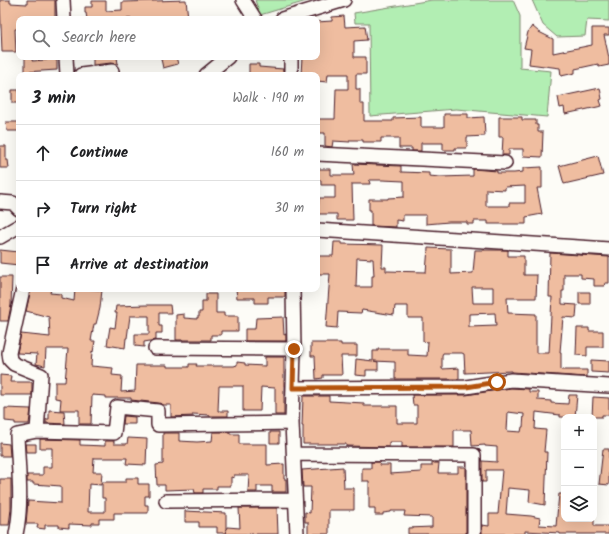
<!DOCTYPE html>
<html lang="en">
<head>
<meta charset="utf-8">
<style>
	body { margin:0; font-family:Kalam,sans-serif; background:#f6f6f6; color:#202124 }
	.controls { position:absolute; right:12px; bottom:12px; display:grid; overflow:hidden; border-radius:8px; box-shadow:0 4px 16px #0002 }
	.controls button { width:36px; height:36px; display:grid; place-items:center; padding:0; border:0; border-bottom:1px solid #e0e0e0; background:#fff; color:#202124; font:20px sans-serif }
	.stop { position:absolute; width:12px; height:12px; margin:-9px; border:3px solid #b45309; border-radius:50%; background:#fff }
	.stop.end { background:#b45309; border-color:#fff; box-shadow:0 1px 4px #0008 }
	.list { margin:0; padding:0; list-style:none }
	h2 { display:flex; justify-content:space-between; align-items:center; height:52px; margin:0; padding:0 16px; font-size:17px }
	h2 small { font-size:13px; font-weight:400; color:#757577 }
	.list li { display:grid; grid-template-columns:26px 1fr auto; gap:12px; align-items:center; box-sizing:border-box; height:56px; padding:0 16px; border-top:1px solid #e0e0e0 }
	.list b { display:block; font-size:15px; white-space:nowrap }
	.list em { font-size:13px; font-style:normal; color:#757577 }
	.icon { flex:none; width:22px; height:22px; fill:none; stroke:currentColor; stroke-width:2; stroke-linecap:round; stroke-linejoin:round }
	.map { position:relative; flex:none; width:609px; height:534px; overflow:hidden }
	.search { position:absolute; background:#fff; box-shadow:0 4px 16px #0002; left:16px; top:16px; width:304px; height:44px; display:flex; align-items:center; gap:10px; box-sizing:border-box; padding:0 14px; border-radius:8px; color:#757577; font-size:15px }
	.panel { position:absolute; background:#fff; box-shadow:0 4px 16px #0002; left:16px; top:72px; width:304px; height:220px; border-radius:8px }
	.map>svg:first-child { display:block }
</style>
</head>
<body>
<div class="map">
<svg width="609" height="534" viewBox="0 0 609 534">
	<rect width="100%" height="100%" fill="#fdfcf7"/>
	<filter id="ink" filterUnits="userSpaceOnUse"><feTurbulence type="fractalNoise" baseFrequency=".025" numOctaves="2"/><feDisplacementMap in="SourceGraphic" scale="8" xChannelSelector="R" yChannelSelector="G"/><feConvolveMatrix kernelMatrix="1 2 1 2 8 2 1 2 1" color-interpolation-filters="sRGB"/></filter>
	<g filter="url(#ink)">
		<path fill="#b2eeb3" stroke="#7e866f" d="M255 0H310L260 15Z
			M432 0H513L520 16V68L551 71 547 117 456 109 370 116 369 23H355L354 13Z
			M532 0H609V21L587 20 585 36 557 37 543 25Z"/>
		<path fill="#efbda0" stroke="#4a1f2b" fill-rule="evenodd" d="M0 0H10V3L27 4V0H55V19H19V29H15L16 52H2Z
			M186 0 188 18 87 19 86 13H85V7H92V1H106V11L122 10V2Z
			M344 16 345 27 365 26 367 40 354 41V57H366V74H356V89H360V104H364V121H393V118L421 117V127H444V114H468V118L484 117 485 136 467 137V148H455V150H443V143H421V151H412V148H399V138H381V142H363V140H350V142L333 141 332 147 325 146V133H317V119H335L336 89H348V74H328L327 82 317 81V75H301L302 57H317V22L332 21V17Z
			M532 26 539 32 553 39V53L592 45V28H609V35H604L609 58V65L599 67 598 64 575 69V73L561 76 560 68 529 64 531 49 524 48 528 32Z
			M25 57H33L32 61 47 60V57H55V60H57V70L25 72Z
			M93 57H117L118 64 111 63 93 65Z
			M170 57H176L178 64 163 68 161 59Z
			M249 64H259V67L283 69V75H249Z
			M600 88 602 99 600 100 602 106 565 114 564 107 560 108 558 97Z
			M12 90H19V103H12Z
			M499 117H522V120H536V125H538V132H543L542 157 523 156V149H509V155H502L503 137H499Z
			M6 122H19V131H7Z
			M0 146H6V160H8L9 168H0Z
			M598 156 603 175 564 184 559 166Z
			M353 164 401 166V172L429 173V176L440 177 473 176V169L497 171V173H514L523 172V168L542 167V188H537L542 214 526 217V224H488V221H474V224H467V222H449L426 224V215H403V221L396 220V227L371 226V210H369V199H388V198L404 197V181L382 180H369L370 184H352L353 220H337V214H318L319 198H335V185H321V180H317V169H331V175H354ZM525 186V203H509V206H486V189L505 190V187Z
			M334 242H342V244L383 245 382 267H386V271L426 272 428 248 451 249V274L473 273 475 250H508V256H524V275H537L536 298H507L508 313 536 314V353H549L552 297H549L550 253 609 257V283H605L604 286H594V279L581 278V274H564V291H562V304L577 305 576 318 563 317 560 352H561V370H587V377L512 372V371L465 373 464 354 462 353H443L442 355V369L459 368V379H395V362L374 361 378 362V370H366V376L355 375 356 359 373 361V351H378V349H408V355L427 356 428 342 423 341V318H408V306H395L394 315 362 310 361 313 338 312 337 328 326 327 330 274H317V256H333ZM357 258 373 259 374 276H372V287H356ZM472 287H493V303H473ZM495 313 496 326 469 327V314Z
			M0 250 19 252V265L0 263Z
			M0 277H12L11 305 8 321H0Z
			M31 289H51L50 293 61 294V298L74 301 75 289 102 290 100 308 96 324H94L91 341H95L93 352 92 351 91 366 113 368 112 375 122 376 121 392 135 391 136 365H167V367H189V364H197L196 366H234L237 365V362L245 363V365L265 366V357H284V415H275V388L261 387 260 411H243V386H219L218 411H228V416H209V415L193 414V416L171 417V405H164L159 403 131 400V398H106V396L92 395 91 424H79V410H60L61 399 55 398V382H65L68 349H46L45 366 36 364 37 354 17 353 21 334 50 337 49 317 26 311Z
			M236 289H285V297H268V303H255V298H237Z
			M579 292H590V304H579Z
			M206 294H216V313H224V316H238V331H221V335H211V340H176V315L184 314V318L197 319V317H199V312H202V301H206Z
			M146 305H170L171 313H159V326H162V333H156V340L144 342V347L135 346V334H149V316H130L127 338H126L125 348 107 345 110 327 115 328 117 313H115L116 306Z
			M283 317 284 335 286 334V341H245V329H255L256 318Z
			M577 328H589V331H603V347H587V356L576 355Z
			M311 343H341V345H357V356H341L342 375H323V378L316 379 315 356H311Z
			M591 360 609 361V373L591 372Z
			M0 375 11 376 10 382H32V395H0Z
			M511 388 529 389V392H538V400L551 401V403L568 404 569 395H577L575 417H560V415L536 412 535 429 546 430 544 452H547L545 505 529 502 530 490 508 488 506 514 531 516 540 518 539 525 556 526 559 494H564V519H594V526H609V534H560V533L525 531V534H482V525L489 526V514H498L502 470H486V482H482V461L497 462V447L485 446V445L472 446 471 430H454V447H402V442H389V447L346 446V444H303V426H302L303 396H329V401L364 403V406H397V423H417V405H413L412 395H466ZM508 412 524 414 523 427H522L521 432 507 431Z
			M593 397 609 398V415H602V417H592Z
			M5 408 31 409 29 424H15V422L5 421Z
			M49 410 64 411 65 424 46 423V419H49Z
			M124 416 135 417V424H123Z
			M213 432H230V434H239V444H267V465L284 464V479H286V492H272V486H257V492H248L249 475H234V478L231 477V486H217V489H203V493H195L194 489 165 490V485H157L156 465 163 464V433H179V441L197 442 212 441Z
			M270 432H279V443H270Z
			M128 438 147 439 146 465 126 464 127 458H94L93 472H102L101 485 89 484 88 512H105V498H102V482H126V478H138V484H149V496H145V505H148V513H114V519H99V523H92V525L69 524V528L59 527V525H45V529L37 528 38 524H26L28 501 61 503V486L33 484V482H27V475H43V467H52V448H40V439L80 440V445L105 446V441H114V444H127Z
			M0 443 9 444 10 456H0Z
			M25 444H36V452H26Z
			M603 449H609V485L599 484Z
			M371 462H380L379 465H390V474L421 472V466H432V463H439L438 473H458V467H466V534H408V528L432 527V517L404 516 405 511H391V512L383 513V515H375V508H369V481H362V468H371Z
			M343 467 344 488H354V510H329V534H308V522H305V512L310 513 311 487H303L302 470Z
			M0 479H11V509L9 525H0Z
			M239 508H277L278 534H226L227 527 240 528Z
			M185 511 226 513V533H217V527H199V522H185Z"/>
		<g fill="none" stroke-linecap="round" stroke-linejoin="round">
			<g stroke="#4a1f2b" stroke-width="16">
				<path id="minor" d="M63 0 64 19
					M243 0 255 19
					M282 19 344 0
					M66 57 67 75
					M291 57V75
					M81 75 112 71
					M206 75 228 57
					M317 154 505 163
					M0 202 13 203 19 209
					M317 230 609 249
					M0 237 19 226
					M23 289 9 353 10 360 14 364 41 375 37 431
					M293 289 294 349 292 423 297 534
					M155 348 294 349
					M293 388 466 387 511 380 609 386
					M294 454 474 455V534
					M166 501 295 500
					M16 534C23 502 18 467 17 435L37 431 114 433 117 407 158 411V425L292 423"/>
			</g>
			<use href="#minor" stroke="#fdfcf7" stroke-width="13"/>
		</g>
	</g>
	<g fill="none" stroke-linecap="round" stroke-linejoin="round" filter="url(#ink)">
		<path stroke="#b45309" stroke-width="5" d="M294 349 293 388 466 387 497 382"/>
	</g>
</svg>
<div class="controls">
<button>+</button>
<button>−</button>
<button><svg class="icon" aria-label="layers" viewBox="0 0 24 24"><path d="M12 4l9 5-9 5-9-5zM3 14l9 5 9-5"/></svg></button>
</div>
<div class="stop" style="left:497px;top:382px"></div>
<div class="stop end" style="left:294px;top:349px"></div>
<div class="search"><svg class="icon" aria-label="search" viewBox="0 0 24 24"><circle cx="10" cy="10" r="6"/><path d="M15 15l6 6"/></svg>Search here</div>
<section class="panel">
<h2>3 min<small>Walk · 190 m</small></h2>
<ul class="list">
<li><svg class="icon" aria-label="ahead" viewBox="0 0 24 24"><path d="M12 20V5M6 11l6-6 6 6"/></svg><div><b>Continue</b></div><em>160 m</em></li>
<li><svg class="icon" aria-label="right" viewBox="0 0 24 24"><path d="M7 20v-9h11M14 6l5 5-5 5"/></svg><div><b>Turn right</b></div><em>30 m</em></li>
<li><svg class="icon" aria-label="arrive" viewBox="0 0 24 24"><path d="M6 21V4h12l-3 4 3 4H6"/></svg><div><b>Arrive at destination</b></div></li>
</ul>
</section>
</div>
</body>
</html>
